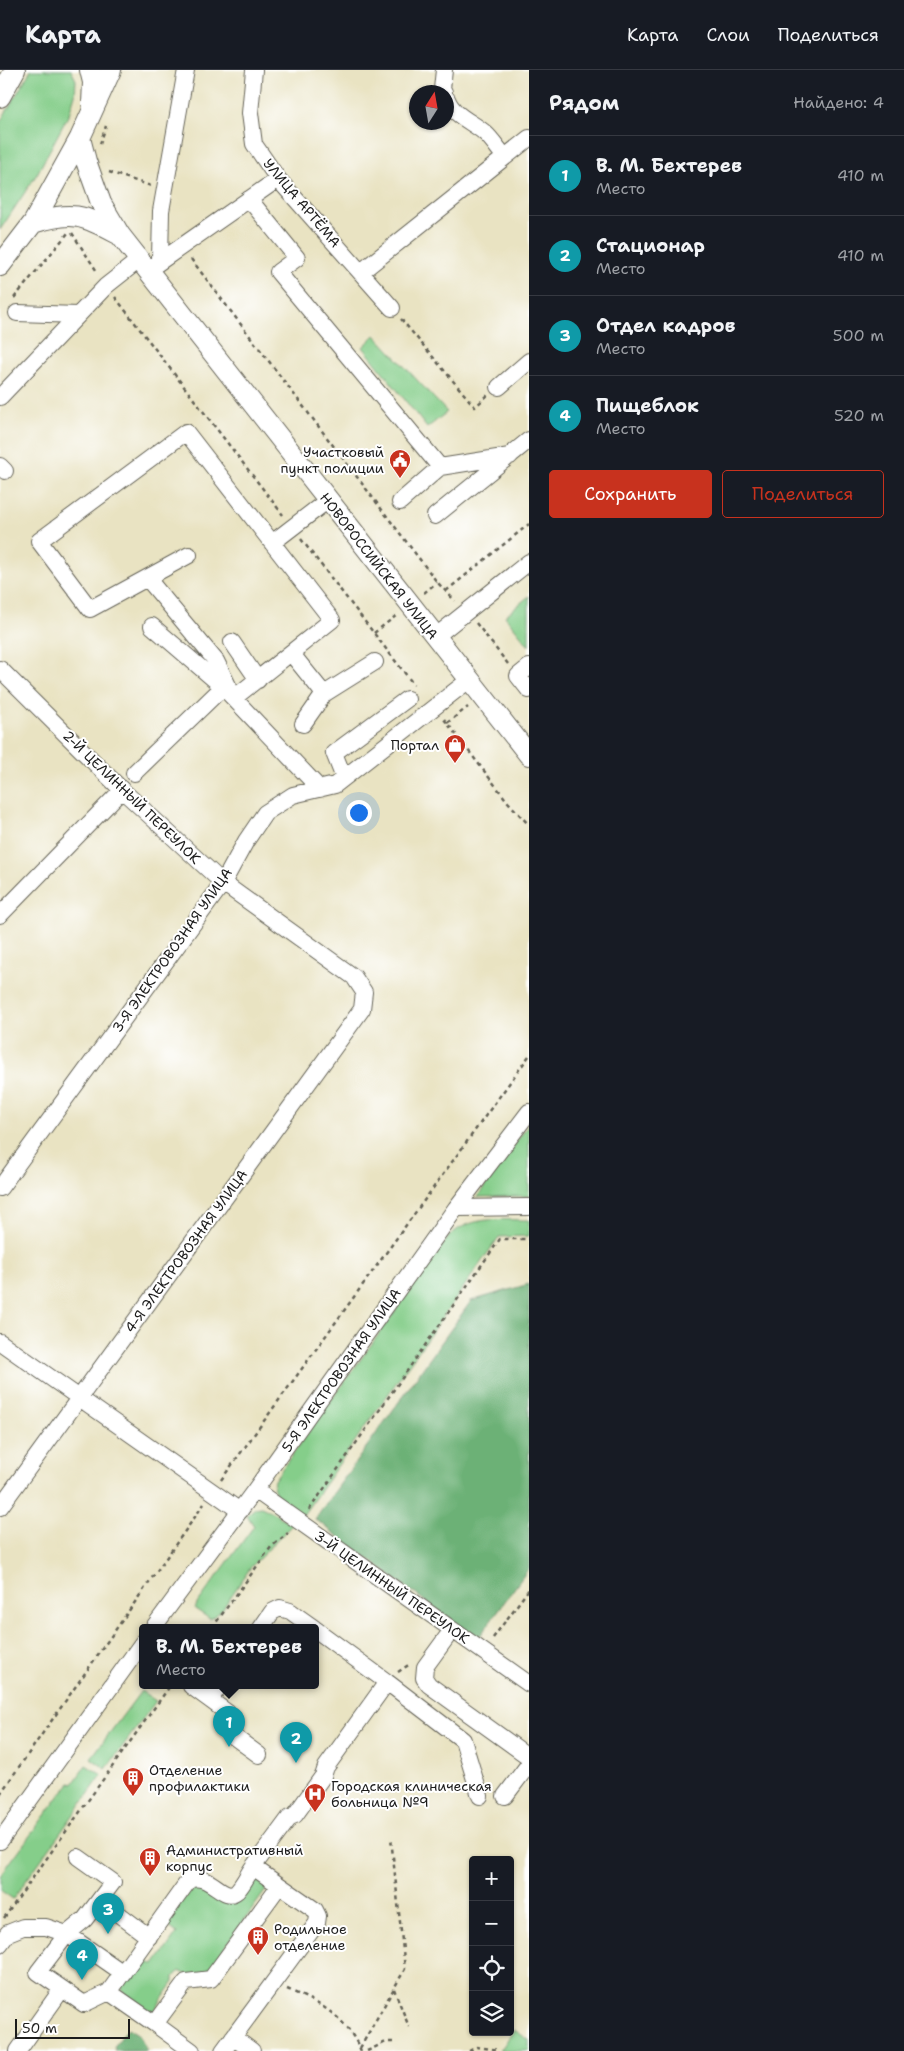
<!DOCTYPE html>
<html lang="ru">
<head>
<meta charset="utf-8">
<style>
	body { margin:0; font-family:"Shantell Sans",sans-serif; background:#20242c; color:#f1f3f6 }
	.controls { position:absolute; right:15px; bottom:15px; display:grid; overflow:hidden; border-radius:5px; box-shadow:0 1px 4px #0004 }
	.controls button { width:45px; height:45px; display:grid; place-items:center; padding:0; border:0; border-bottom:1px solid #363941; background:#171b24; color:#f1f3f6; font:25px sans-serif }
	.compass { position:absolute; left:409px; top:15px; width:45px; height:45px; border-radius:50%; background:#171b24; box-shadow:0 1px 4px #0004; rotate:11deg }
	.scale { position:absolute; left:15px; bottom:12px; width:115px; box-sizing:border-box; padding-left:5px; border:2px solid #1c1c1c; border-top:0; font-size:14px; line-height:18px; white-space:nowrap; color:#1c1c1c; -webkit-text-stroke:4px #fff; paint-order:stroke }
	.you { position:absolute; left:358px; top:742px; width:18px; height:18px; margin:-12px; border:4px solid #fff; border-radius:50%; background:#1a73e8; box-shadow:0 0 0 8px #1a73e833 }
	.badge { display:grid; place-items:center; width:32px; height:32px; border-radius:50%; background:#c8321e; color:#fff; font-size:16px; font-weight:700 }
	.pin { position:absolute; translate:-50% -41px; filter:drop-shadow(0 1px 2px #0008) }
	.pin::after { content:''; position:absolute; top:26px; width:18px; height:15px; background:inherit; clip-path:polygon(0 0,100% 0,50% 100%) }
	.popup { position:absolute; left:139px; top:1554px; width:180px; height:65px; box-sizing:border-box; display:grid; place-content:center; border-radius:5px; background:#171b24; filter:drop-shadow(0 1px 4px #0005); font-size:16px; white-space:nowrap; color:#9ea1a6 }
	.popup b { font-size:19px; color:#f1f3f6 }
	.popup::after { content:''; position:absolute; left:50%; top:100%; margin-left:-10px; border:10px solid transparent; border-top-color:#171b24 }
	.list { margin:0; padding:0; list-style:none }
	h2 { display:flex; justify-content:space-between; align-items:center; height:65px; margin:0; padding:0 20px; font-size:21px }
	h2 small { font-size:16px; font-weight:400; color:#9ea1a6 }
	.list li { display:grid; grid-template-columns:32px 1fr auto; gap:15px; align-items:center; box-sizing:border-box; height:80px; padding:0 20px; border-top:1px solid #363941 }
	.list b { display:block; font-size:19px; white-space:nowrap }
	.list p { margin:0; font-size:16px; white-space:nowrap; color:#9ea1a6 }
	.list em { font-size:16px; font-style:normal; color:#9ea1a6 }
	.actions { display:flex; gap:10px; padding:15px 20px }
	.actions a { flex:1; padding:11px 0; border:1px solid #c8321e; border-radius:5px; text-align:center; font-size:18px; color:#c8321e }
	.actions .main { background:#c8321e; color:#fff }
	.icon { flex:none; width:28px; height:28px; fill:none; stroke:currentColor; stroke-width:2; stroke-linecap:round; stroke-linejoin:round }
	.map { position:relative; flex:none; width:529px; height:1981px; overflow:hidden }
	header { display:flex; align-items:center; gap:30px; box-sizing:border-box; height:70px; padding:0 25px; background:#171b24; border-bottom:1px solid #363941 }
	header strong { font-size:24px }
	nav { display:flex; gap:28px; margin-inline-start:auto; font-size:18px }
	main { display:flex }
	aside { flex:1; background:#171b24 }
	.map>svg:first-child { display:block }
</style>
</head>
<body>
<header>
<strong>Карта</strong>
<nav><a>Карта</a><a>Слои</a><a>Поделиться</a></nav>
</header>
<main>
<div class="map">
<svg width="529" height="1981" viewBox="0 0 529 1981">
	<rect width="100%" height="100%" fill="#fff"/>
	<filter id="ink" filterUnits="userSpaceOnUse"><feTurbulence type="fractalNoise" baseFrequency=".02" numOctaves="2"/><feDisplacementMap in="SourceGraphic" scale="10" xChannelSelector="R" yChannelSelector="G"/><feConvolveMatrix kernelMatrix="1 2 1 2 8 2 1 2 1" color-interpolation-filters="sRGB"/></filter>
	<filter id="wash" filterUnits="userSpaceOnUse"><feTurbulence type="fractalNoise" baseFrequency=".0096" numOctaves="4" result="noise"/><feDisplacementMap in="SourceGraphic" scale="20" xChannelSelector="R" yChannelSelector="G"/><feGaussianBlur stdDeviation="1.12" result="paint"/><feColorMatrix in="noise" values="0 0 0 0 0 0 0 0 0 0 0 0 0 0 0 0 0 1.4 0 .05"/><feComposite in="paint" operator="in"/></filter>
	<g filter="url(#wash)">
		<rect width="100%" height="100%" fill="#e9e3c2"/>
		<path fill="#85ce8a" stroke="#507553" d="M31 0H71L76 10 75 25 69 44 37 104 0 160V52Z
			M375 265 447 342 427 358 363 277Z
			M529 526V576L505 546Z
			M529 1054V1126L477 1127Z
			M529 1150V1166L499 1167 303 1445C291 1437 269 1427 274 1410L450 1165C474 1145 500 1150 529 1150Z
			M261 1437 272 1442 292 1455 251 1497 221 1541 210 1549 195 1539 197 1534 254 1456 247 1445 255 1438Z
			M141 1621 156 1631 106 1699 91 1688Z
			M86 1695 102 1705 13 1829 0 1820V1806L60 1725 70 1713 73 1714Z
			M257 1808 268 1817 206 1904 190 1906 179 1901 174 1907V1912L151 1945 124 1923 121 1916 138 1892 143 1890 155 1895 177 1863 164 1853 195 1815 205 1816 231 1834 247 1813Z
			M514 1960 529 1970V1981H500Z"/>
		<path fill="#6cb176" stroke="#446649" d="M529 1214V1498L477 1570 315 1449 471 1231Z
			M128 1958 139 1965 147 1981H116L114 1977Z"/>
	</g>
	<g filter="url(#ink)">
		<g fill="none" stroke-linecap="round" stroke-linejoin="round">
			<g stroke="#646256" stroke-width="18">
				<path id="minor" d="M254 0 250 43 254 74 278 109 392 238
					M444 22 442 19 444 0
					M447 29C453 46 473 52 485 63 492 69 498 79 505 87
					M249 129 297 188 278 202 440 397
					M160 189 161 141 186 0
					M155 195 278 109
					M361 202 529 68
					M17 243 78 245
					M499 317 529 291
					M0 327 106 216 139 190
					M0 396 5 401
					M400 432 440 397 510 386
					M435 446 529 370
					M272 473 328 430
					M147 508 216 591 234 628 332 550 186 362 39 471 90 539 189 485
					M152 556 223 617
					M435 567 529 492
					M232 572 258 610
					M291 583 324 624
					M529 597 518 606 529 620
					M0 599 122 720 223 813 354 907 364 922 362 939 0 1437
					M303 654 324 624 375 592
					M134 703 223 617 320 719
					M344 708 334 683 407 629
					M0 845 122 720
					M0 1118 223 813 246 771 265 743 293 725 335 715 469 610
					M456 1138 529 1137
					M0 1272 240 1441
					M255 1420 529 1614
					M153 1558 255 1420 456 1138 529 1042
					M261 1558 272 1542 280 1538 290 1541 314 1558
					M452 1560 425 1597 424 1608 429 1615 529 1687
					M387 1612 463 1670 480 1726
					M191 1616 232 1646 233 1666 259 1685
					M210 1630 219 1616
					M505 1726 529 1694
					M0 1771 143 1572
					M78 1787 113 1812 85 1849 67 1864 38 1902 84 1934 109 1922
					M100 1830 149 1867
					M0 1874 8 1863 23 1857H46L67 1864 123 1903
					M155 1954 109 1922 189 1810C210 1801 223 1833 237 1821 243 1815 248 1804 253 1797
					M233 1967 252 1981
					M18 1981 62 1919
					M192 1981 155 1954 186 1912 211 1909 279 1816
					M223 1981 317 1853 318 1846 315 1840 253 1797 290 1747 295 1745 323 1706 326 1697 387 1612 315 1559"/>
			</g>
			<g stroke="#646256" stroke-width="22">
				<path id="major" d="M90 0 93 12 92 34
					M0 27 15 0
					M80 68 86 91 101 133 120 165 529 685
					M33 153C72 141 82 144 118 164
					M0 196 33 153 80 68 111 0"/>
			</g>
			<path stroke="#646256" stroke-width="2.5" stroke-dasharray="4 4" stroke-linecap="butt" d="M100 74 106 56
				M109 102 151 116
				M72 163 98 203
				M191 189 437 512 455 531
				M115 227 283 445
				M14 228 68 163
				M401 249 475 337 488 325
				M301 469 414 615
				M446 521 529 454
				M424 523 437 512
				M476 553 508 594
				M374 563 397 545
				M444 649 508 732 529 755
				M447 653 468 637
				M221 1410 529 986
				M309 1440 500 1169H529
				M212 1558 271 1477 288 1463
				M493 1568 529 1519
				M398 1602 410 1594
				M0 1724 204 1434
				M4 1848 170 1616
				M287 1919C322 1935 344 1944 361 1981
				M394 1919 409 1957
				M360 1978 405 1899 391 1768
				M367 1981 386 1972H393
				M469 1981 477 1977 499 1980"/>
			<use href="#minor" stroke="#fff" stroke-width="16"/>
			<use href="#major" stroke="#fff" stroke-width="20"/>
		</g>
	</g>
	<defs>
		<g id="civic-pin" transform="scale(1.125)"><path d="M0 17L-7.5 6A9.5 9.5 0 1 1 7.5 6Z" fill="#c8321e" stroke="#fff"/><path d="M-.6-6.5H3V-4.5H.6V-3L4-1V1h2V6H-6V1h2V-1L-.6-3ZM-1.2 2.5V6h2.4V2.5Z" fill="#fff"/></g>
		<g id="shop-pin" transform="scale(1.125)"><path d="M0 17L-7.5 6A9.5 9.5 0 1 1 7.5 6Z" fill="#c8321e" stroke="#fff"/><path d="M-5-2.5h2.3a2.7 3.5 0 0 1 5.4 0H5L5.5 6h-11ZM-1.5-2.5h3a1.5 2.3 0 0 0-3 0Z" fill="#fff"/></g>
		<g id="building-pin" transform="scale(1.125)"><path d="M0 17L-7.5 6A9.5 9.5 0 1 1 7.5 6Z" fill="#c8321e" stroke="#fff"/><path d="M-4-6H4V6H1V3H-1V6H-4ZM-2.5-4.3h1.7v1.8h-1.7ZM.8-4.3h1.7v1.8H.8ZM-2.5-1h1.7V.8h-1.7ZM.8-1h1.7V.8H.8Z" fill="#fff"/></g>
		<g id="hospital-pin" transform="scale(1.125)"><path d="M0 17L-7.5 6A9.5 9.5 0 1 1 7.5 6Z" fill="#c8321e" stroke="#fff"/><path d="M-5-5h3v3.5h4V-5h3V5h-3V1.5h-4V5h-3Z" fill="#fff"/></g>
	</defs>
	<g fill-rule="evenodd">
		<use href="#civic-pin" x="400" y="390"/>
		<use href="#shop-pin" x="455" y="675"/>
		<use href="#building-pin" x="133" y="1708"/>
		<use href="#hospital-pin" x="315" y="1724"/>
		<use href="#building-pin" x="150" y="1788"/>
		<use href="#building-pin" x="258" y="1867"/>
	</g>
	<g text-anchor="middle" stroke-width="4" stroke-linejoin="round" paint-order="stroke">
		<g font-size="14" fill="#1c1c1c" stroke="#fff">
			<text transform="translate(302 133) rotate(50)" y="5">УЛИЦА АРТЁМА</text>
			<text transform="translate(379 496) rotate(52)" y="5">НОВОРОССИЙСКАЯ УЛИЦА</text>
			<text transform="translate(132 727) rotate(44)" y="5">2-Й ЦЕЛИННЫЙ ПЕРЕУЛОК</text>
			<text transform="translate(172 880) rotate(-55)" y="5">3-Я ЭЛЕКТРОВОЗНАЯ УЛИЦА</text>
			<text transform="translate(186 1181) rotate(-54)" y="5">4-Я ЭЛЕКТРОВОЗНАЯ УЛИЦА</text>
			<text transform="translate(341 1300) rotate(-55)" y="5">5-Я ЭЛЕКТРОВОЗНАЯ УЛИЦА</text>
			<text transform="translate(392 1517) rotate(35)" y="5">3-Й ЦЕЛИННЫЙ ПЕРЕУЛОК</text>
		</g>
		<g font-size="14" fill="#1c1c1c" stroke="#fff" text-anchor="start">
			<text x="384" y="387" text-anchor="end">Участковый<tspan x="384" dy="16">пункт полиции</tspan></text>
			<text x="439" y="680" text-anchor="end">Портал</text>
			<text x="149" y="1705">Отделение<tspan x="149" dy="16">профилактики</tspan></text>
			<text x="331" y="1721">Городская клиническая<tspan x="331" dy="16">больница №9</tspan></text>
			<text x="166" y="1785">Административный<tspan x="166" dy="16">корпус</tspan></text>
			<text x="274" y="1864">Родильное<tspan x="274" dy="16">отделение</tspan></text>
		</g>
	</g>
</svg>
<div class="controls">
<button>+</button>
<button>−</button>
<button><svg class="icon" aria-label="locate" viewBox="0 0 24 24"><circle cx="12" cy="12" r="6"/><path d="M12 2v4M12 18v4M2 12h4M18 12h4"/></svg></button>
<button><svg class="icon" aria-label="layers" viewBox="0 0 24 24"><path d="M12 4l9 5-9 5-9-5zM3 14l9 5 9-5"/></svg></button>
</div>
<svg class="compass" viewBox="-18 -18 36 36"><path d="M0-13l5 13h-10z" fill="#e53935"/><path d="M0 13l5-13h-10z" fill="#9ea1a6"/></svg>
<div class="scale">50 m</div>
<div class="you"></div>
<div class="pin badge" style="left:229px;top:1677px;background:#0f9aa8">1</div>
<div class="popup"><b>В. М. Бехтерев</b>Место</div>
<div class="pin badge" style="left:296px;top:1693px;background:#0f9aa8">2</div>
<div class="pin badge" style="left:108px;top:1864px;background:#0f9aa8">3</div>
<div class="pin badge" style="left:82px;top:1910px;background:#0f9aa8">4</div>
</div>
<aside>
<h2>Рядом<small>Найдено: 4</small></h2>
<ul class="list">
<li><span class="badge" style="background:#0f9aa8">1</span><div><b>В. М. Бехтерев</b><p>Место</p></div><em>410 m</em></li>
<li><span class="badge" style="background:#0f9aa8">2</span><div><b>Стационар</b><p>Место</p></div><em>410 m</em></li>
<li><span class="badge" style="background:#0f9aa8">3</span><div><b>Отдел кадров</b><p>Место</p></div><em>500 m</em></li>
<li><span class="badge" style="background:#0f9aa8">4</span><div><b>Пищеблок</b><p>Место</p></div><em>520 m</em></li>
</ul>
<div class="actions"><a class="main">Сохранить</a><a>Поделиться</a></div>
</aside>
</main>
</body>
</html>
